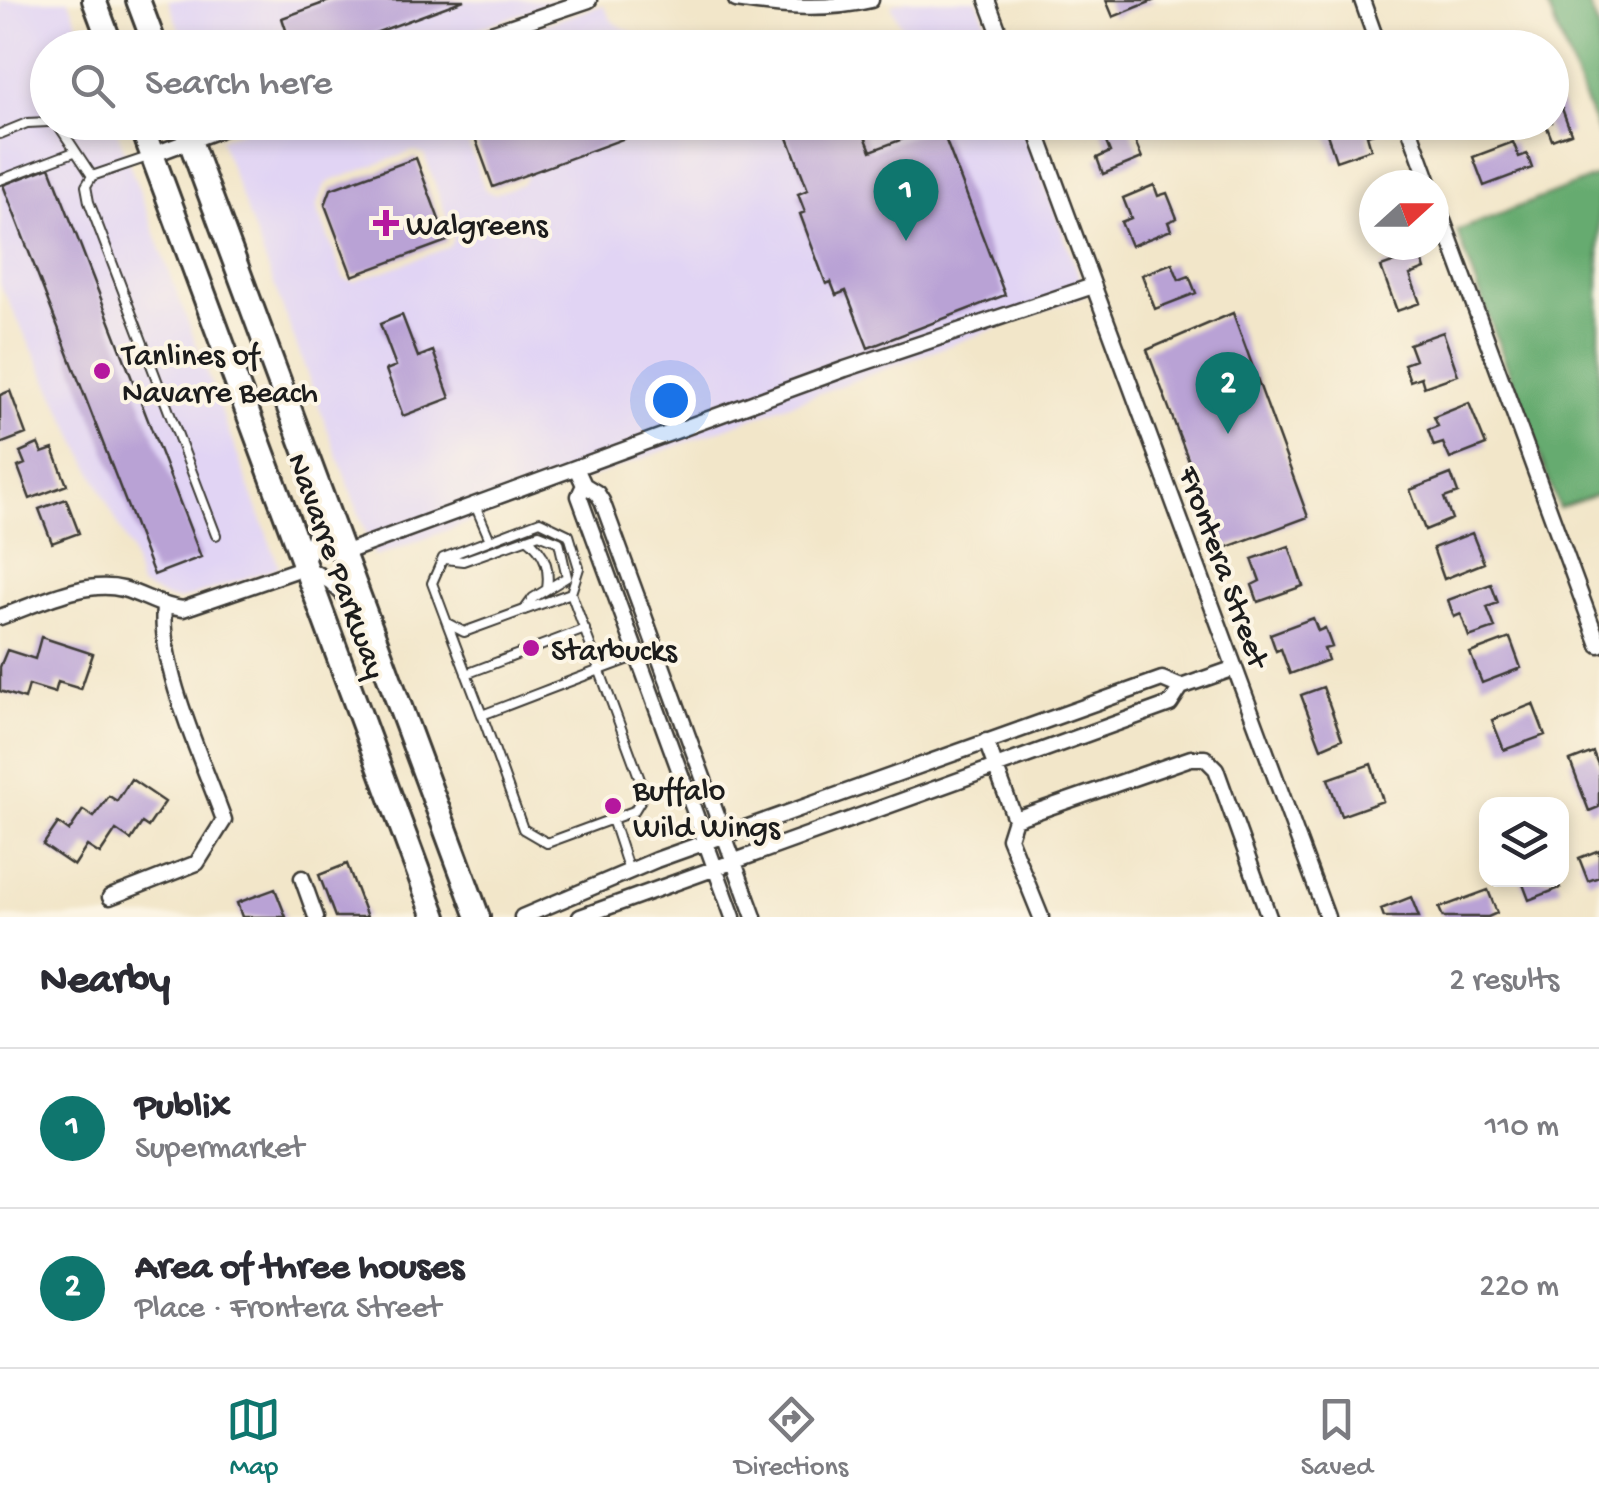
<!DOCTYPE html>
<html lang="en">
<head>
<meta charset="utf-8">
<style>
	body { margin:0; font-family:"Gochi Hand",sans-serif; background:#f7f7f7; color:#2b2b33 }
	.controls { position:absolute; right:30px; bottom:30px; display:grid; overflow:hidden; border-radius:20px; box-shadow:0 5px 15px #0003 }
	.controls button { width:90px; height:90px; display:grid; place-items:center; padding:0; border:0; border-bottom:2px solid #e1e1e2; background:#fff; color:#2b2b33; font:50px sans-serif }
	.compass { position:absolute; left:1359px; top:170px; width:90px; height:90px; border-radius:50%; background:#fff; box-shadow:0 5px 15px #0003; rotate:69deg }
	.you { position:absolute; left:670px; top:400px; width:35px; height:35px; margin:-25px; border:8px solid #fff; border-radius:50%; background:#1a73e8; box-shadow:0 0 0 15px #1a73e833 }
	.badge { display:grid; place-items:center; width:65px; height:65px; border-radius:50%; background:#0f766e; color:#fff; font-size:32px; font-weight:700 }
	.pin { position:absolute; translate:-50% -82px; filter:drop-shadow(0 2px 5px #0008) }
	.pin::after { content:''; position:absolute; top:52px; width:35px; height:30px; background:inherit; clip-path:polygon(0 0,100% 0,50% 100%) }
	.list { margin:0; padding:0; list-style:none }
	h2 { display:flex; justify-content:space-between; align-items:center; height:130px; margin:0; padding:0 40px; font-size:42px }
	h2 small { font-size:32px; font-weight:400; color:#7c7c81 }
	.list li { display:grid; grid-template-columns:65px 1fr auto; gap:30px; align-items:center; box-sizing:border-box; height:160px; padding:0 40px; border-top:2px solid #e1e1e2 }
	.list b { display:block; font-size:38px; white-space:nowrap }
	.list p { margin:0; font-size:32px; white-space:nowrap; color:#7c7c81 }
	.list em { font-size:32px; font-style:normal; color:#7c7c81 }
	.icon { flex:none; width:55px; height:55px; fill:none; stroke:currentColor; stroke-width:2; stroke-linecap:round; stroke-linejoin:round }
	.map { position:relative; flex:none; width:1599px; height:917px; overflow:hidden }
	.search { position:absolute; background:#fff; box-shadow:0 5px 15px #0003; left:30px; right:30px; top:30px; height:110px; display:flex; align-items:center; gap:25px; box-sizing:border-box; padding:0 35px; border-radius:55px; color:#7c7c81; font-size:38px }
	.sheet { height:450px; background:#fff }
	nav { display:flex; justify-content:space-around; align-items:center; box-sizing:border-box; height:140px; border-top:2px solid #e1e1e2; background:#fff; font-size:28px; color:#7c7c81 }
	nav a { display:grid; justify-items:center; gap:5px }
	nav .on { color:#0f766e }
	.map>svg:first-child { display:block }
</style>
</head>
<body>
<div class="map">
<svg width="1599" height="917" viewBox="0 0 1599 917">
	<rect width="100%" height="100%" fill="#fcf5e5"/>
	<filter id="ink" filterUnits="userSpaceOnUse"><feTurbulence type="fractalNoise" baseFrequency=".01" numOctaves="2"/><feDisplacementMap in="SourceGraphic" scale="20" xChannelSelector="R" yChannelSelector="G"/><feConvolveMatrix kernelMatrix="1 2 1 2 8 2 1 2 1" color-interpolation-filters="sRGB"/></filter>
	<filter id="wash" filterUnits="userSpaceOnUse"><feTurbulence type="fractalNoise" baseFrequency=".0048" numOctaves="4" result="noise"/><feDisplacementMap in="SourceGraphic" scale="40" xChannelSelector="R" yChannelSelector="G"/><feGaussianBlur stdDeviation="2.25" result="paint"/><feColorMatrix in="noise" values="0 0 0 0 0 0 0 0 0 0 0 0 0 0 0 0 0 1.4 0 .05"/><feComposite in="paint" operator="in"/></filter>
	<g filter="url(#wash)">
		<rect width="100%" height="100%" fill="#f2e6c9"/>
		<path fill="#e1d4f4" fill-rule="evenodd" d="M0 0H69L87 47 48 48V122L114 123 279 567 180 600 167 598 140 586 131 551 0 284Z
			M168 0H561L421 48 186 47Z
			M907 0H977L995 47H910L891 4Z
			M603 5 613 22 659 47H473Z
			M264 123H487L471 128 466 138 485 190 495 194 523 183 528 174 510 123H1022L1086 295 375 557 220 139ZM413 151 424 154 454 237 449 247 354 282 344 279 317 208 324 187 329 182Z"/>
		<path fill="#66ab70" stroke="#416446" stroke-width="2.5" d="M1545 0H1587L1599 30V136Z
			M1599 175V494L1559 508 1457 231Z"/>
		<g id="blocks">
			<path fill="#b9a2d5" d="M332 0H464L335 48H292L282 18Z
				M1106 0H1155L1113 17Z
				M274 37 278 48H248V47Z
				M1560 103 1571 133 1552 140 1545 122H1552V106Z
				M507 122H666V123L493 187 474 135Z
				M782 122H851L853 129 861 126 871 151 940 125 1005 295 868 348 846 291 836 295 831 282 826 284 800 214 805 212 798 194 808 190Z
				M1106 122H1127L1142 158 1103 174 1097 158 1110 152 1099 125Z
				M1351 122H1370L1374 133 1367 135 1371 149 1336 161 1326 131Z
				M1513 142 1519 157 1527 154 1532 168 1484 186 1473 157Z
				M416 158 447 241 352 276 325 205 331 189Z
				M50 167 201 557 154 575 3 185Z
				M1154 185 1158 196 1167 193 1177 218 1168 222 1171 230 1131 246 1121 222 1131 218 1123 198Z
				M1420 253 1425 269 1410 275 1420 303 1397 311 1381 267Z
				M1172 263 1179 280 1189 276 1196 293 1155 309 1142 275Z
				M1233 313 1308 517 1222 549 1147 350Z
				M402 315 418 357 433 351 450 398 403 416 386 370 396 366 380 324Z
				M1443 332 1458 375 1424 387 1421 377 1410 381 1404 364 1415 360 1409 344Z
				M10 391 26 434 0 444V395Z
				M1469 403 1486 445 1450 459 1443 443 1434 446 1428 430 1438 426 1434 417Z
				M38 444 42 453 53 449 67 485 30 499 18 467 25 464 20 452Z
				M1451 474 1458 493 1444 498 1452 519 1425 530 1410 490Z
				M66 499 79 533 52 543 39 509Z
				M1472 533 1484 563 1444 579 1433 548Z
				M1289 546 1303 586 1258 602 1252 585 1260 581 1252 559Z
				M1491 584 1498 603 1487 607 1495 628 1469 637 1461 614 1454 617 1448 600Z
				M1313 618 1318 631 1325 628 1332 647 1324 649 1328 660 1290 674 1281 649 1276 651 1270 634Z
				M41 637 93 654 81 689 58 682 55 693 29 685 25 699 0 691V667L7 650 35 659Z
				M1510 638 1521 668 1482 683 1470 653Z
				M1323 687 1342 739 1321 748 1301 695Z
				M1533 704 1545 735 1504 750 1492 720Z
				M1593 752 1599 767V807L1589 811 1570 761Z
				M1371 764 1383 801 1341 816 1328 779Z
				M131 779 165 802 148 827 142 823 131 840 116 830 100 854 87 846 74 866 43 845 58 823 69 831 83 810 94 817 109 796 117 801Z
				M1599 850V877L1588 881 1579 858Z
				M347 864 367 917H335L319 875Z
				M1521 879H1557L1560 888 1529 900Z
				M275 889 286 917H242L237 903Z
				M1488 890 1497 913 1488 917H1443L1439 908Z
				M1411 897 1419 917H1384L1381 909Z"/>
		</g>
	</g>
	<g filter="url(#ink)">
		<use href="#blocks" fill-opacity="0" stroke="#3c3a36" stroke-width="2.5"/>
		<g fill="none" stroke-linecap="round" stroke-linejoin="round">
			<g stroke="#3c3a36" stroke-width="12">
				<path id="service" d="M53 122 57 123 92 176
					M0 134 27 123 48 122
					M148 157 92 176 86 186 89 202 216 535
					M0 180 74 152
					M475 505 490 540
					M527 538C545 552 550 568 547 589
					M445 559 463 561 539 534 559 542 567 577 533 598 525 609
					M571 593 464 632 447 623 432 583 443 558 540 521 569 535 579 568 571 593 645 793 634 811 547 843 523 829 482 715C540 693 598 670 657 649
					M447 623 482 715
					M466 674 585 629
					M612 819 629 871"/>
			</g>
			<g stroke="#3c3a36" stroke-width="19">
				<path id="minor" d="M736 0C782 7 826 11 871 0
					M987 0 1005 48
					M1362 0 1379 48
					M447 48 589 0
					M1033 122 1327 917
					M1407 122 1430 185
					M152 155 240 122
					M1434 196 1599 645
					M576 468 584 485 597 493 602 501 754 917
					M584 485 579 496 733 917
					M343 553 845 369 1093 286
					M305 566 316 529 317 499
					M0 617C36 605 84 579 123 589 144 595 161 607 183 609L305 567 331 582 358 609
					M986 741 1015 819 1191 758H1205L1216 769 1269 917
					M1015 819 1009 838 1041 917
					M302 878 316 917
					M110 897 197 863 224 820C203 761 158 667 164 607
					M522 917 656 860 1162 679 1181 687
					M580 917 1170 704 1181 687 1235 668"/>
			</g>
			<g stroke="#3c3a36" stroke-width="28">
				<path id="trunk" d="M94 0 112 48
					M138 0 156 48
					M140 122 435 917
					M183 122 478 917"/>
			</g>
			<use href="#service" stroke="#fff" stroke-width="8"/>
			<use href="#minor" stroke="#fff" stroke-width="14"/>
			<use href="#trunk" stroke="#fff" stroke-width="22"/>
		</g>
	</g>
	<g fill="#b5179e" stroke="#fcf5e5" stroke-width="4">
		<path d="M381 208h10v10h10v10h-10v10h-10v-10h-10v-10h10z"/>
		<circle cx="102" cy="371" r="10"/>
		<circle cx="531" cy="648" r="10"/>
		<circle cx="613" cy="806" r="10"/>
	</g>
	<g text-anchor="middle" stroke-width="8" stroke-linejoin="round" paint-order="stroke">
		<g font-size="32" fill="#1c1c1c" stroke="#fcf5e5" text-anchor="start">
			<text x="406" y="234">Walgreens</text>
			<text x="122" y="364">Tanlines of<tspan x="122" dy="37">Navarre Beach</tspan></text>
			<text x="551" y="659">Starbucks</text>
			<text x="633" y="799">Buffalo<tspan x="633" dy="37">Wild Wings</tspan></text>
		</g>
		<g font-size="32" fill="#1c1c1c" stroke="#fcf5e5">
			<text transform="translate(339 565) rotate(70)" y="11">Navarre Parkway</text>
			<text transform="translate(1226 566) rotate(70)" y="11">Frontera Street</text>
		</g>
	</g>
</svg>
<div class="controls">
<button><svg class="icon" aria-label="layers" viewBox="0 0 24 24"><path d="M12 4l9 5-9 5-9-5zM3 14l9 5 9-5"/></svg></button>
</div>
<svg class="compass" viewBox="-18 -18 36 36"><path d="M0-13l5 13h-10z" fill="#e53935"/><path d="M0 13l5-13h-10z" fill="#7c7c81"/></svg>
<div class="you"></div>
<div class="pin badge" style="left:906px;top:241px">1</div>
<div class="pin badge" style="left:1228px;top:434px">2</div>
<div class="search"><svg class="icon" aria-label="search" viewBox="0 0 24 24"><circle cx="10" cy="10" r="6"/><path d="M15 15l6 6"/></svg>Search here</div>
</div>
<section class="sheet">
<h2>Nearby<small>2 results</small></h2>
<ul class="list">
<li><span class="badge">1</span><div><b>Publix</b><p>Supermarket</p></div><em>110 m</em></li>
<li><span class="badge">2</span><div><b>Area of three houses</b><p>Place · Frontera Street</p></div><em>220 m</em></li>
</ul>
</section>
<nav>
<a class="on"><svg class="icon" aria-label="map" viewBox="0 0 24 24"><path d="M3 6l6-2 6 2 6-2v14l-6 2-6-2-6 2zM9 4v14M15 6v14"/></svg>Map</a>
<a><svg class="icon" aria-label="directions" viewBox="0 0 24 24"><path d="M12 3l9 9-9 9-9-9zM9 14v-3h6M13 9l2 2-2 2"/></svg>Directions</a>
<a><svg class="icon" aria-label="saved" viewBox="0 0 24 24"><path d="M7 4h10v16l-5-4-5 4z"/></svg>Saved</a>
</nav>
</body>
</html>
